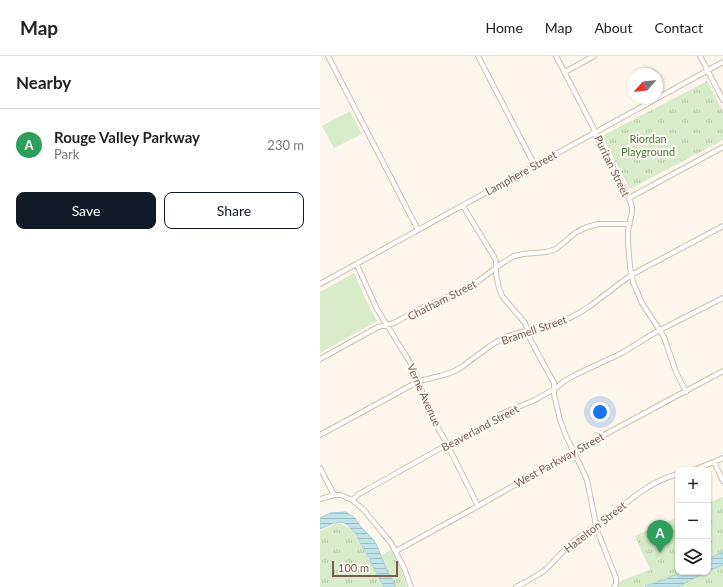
<!DOCTYPE html>
<html lang="en">
<head>
<meta charset="utf-8">
<style>
	body { margin:0; font-family:Lato,sans-serif; background:#f6f6f6; color:#222 }
	.controls { position:absolute; right:12px; bottom:12px; display:grid; overflow:hidden; border-radius:8px; box-shadow:0 1px 3px #0004 }
	.controls button { width:36px; height:36px; display:grid; place-items:center; padding:0; border:0; border-bottom:1px solid #e0e0e0; background:#fff; color:#222; font:20px sans-serif }
	.compass { position:absolute; left:307px; top:12px; width:36px; height:36px; border-radius:50%; background:#fff; box-shadow:0 1px 3px #0004; rotate:243deg }
	.scale { position:absolute; left:12px; bottom:10px; width:66px; box-sizing:border-box; padding-left:4px; border:2px solid #7a5c4d; border-top:0; font-size:11px; line-height:14px; white-space:nowrap; color:#7a5c4d; -webkit-text-stroke:3px #fffaf3; paint-order:stroke }
	.you { position:absolute; left:280px; top:356px; width:14px; height:14px; margin:-10px; border:3px solid #fff; border-radius:50%; background:#1a73e8; box-shadow:0 0 0 6px #1a73e833 }
	.badge { display:grid; place-items:center; width:26px; height:26px; border-radius:50%; background:#111827; color:#fff; font-size:13px; font-weight:700 }
	.pin { position:absolute; translate:-50% -33px; filter:drop-shadow(0 1px 2px #0008) }
	.pin::after { content:''; position:absolute; top:21px; width:14px; height:12px; background:inherit; clip-path:polygon(0 0,100% 0,50% 100%) }
	.list { margin:0; padding:0; list-style:none }
	h2 { display:flex; justify-content:space-between; align-items:center; height:52px; margin:0; padding:0 16px; font-size:17px }
	h2 small { font-size:13px; font-weight:400; color:#767676 }
	.list li { display:grid; grid-template-columns:26px 1fr auto; gap:12px; align-items:center; box-sizing:border-box; height:72px; padding:0 16px; border-top:1px solid #e0e0e0 }
	.list b { display:block; font-size:15px; white-space:nowrap }
	.list p { margin:0; font-size:13px; white-space:nowrap; color:#767676 }
	.list em { font-size:13px; font-style:normal; color:#767676 }
	.actions { display:flex; gap:8px; padding:12px 16px }
	.actions a { flex:1; padding:9px 0; border:1px solid #111827; border-radius:8px; text-align:center; font-size:14px; color:#111827 }
	.actions .main { background:#111827; color:#fff }
	.icon { flex:none; width:22px; height:22px; fill:none; stroke:currentColor; stroke-width:2; stroke-linecap:round; stroke-linejoin:round }
	.map { position:relative; flex:none; width:403px; height:531px; overflow:hidden }
	header { display:flex; align-items:center; gap:24px; box-sizing:border-box; height:56px; padding:0 20px; background:#fff; border-bottom:1px solid #e0e0e0 }
	header strong { font-size:19px }
	nav { display:flex; gap:22px; margin-inline-start:auto; font-size:14px }
	main { display:flex }
	aside { flex:1; background:#fff }
	.map>svg:first-child { display:block }
</style>
</head>
<body>
<header>
<strong>Map</strong>
<nav><a>Home</a><a>Map</a><a>About</a><a>Contact</a></nav>
</header>
<main>
<aside>
<h2>Nearby<small></small></h2>
<ul class="list">
<li><span class="badge" style="background:#2e9e5b">A</span><div><b>Rouge Valley Parkway</b><p>Park</p></div><em>230 m</em></li>
</ul>
<div class="actions"><a class="main">Save</a><a>Share</a></div>
</aside>
<div class="map">
<svg width="403" height="531" viewBox="0 0 403 531">
	<defs>
		<pattern id="park-tufts" width="24" height="20" patternUnits="userSpaceOnUse"><rect width="24" height="20" fill="#d8ecc9"/><path d="M3 7l-1-3M5 7V3M7 7l1-3M15 17l-1-3M17 17v-4M19 17l1-3" fill="none" stroke="#b4c2a5"/></pattern>
		<pattern id="water-rules" width="6" height="5" patternUnits="userSpaceOnUse"><rect width="6" height="5" fill="#bfe3e8"/><path d="M0 2.5h6" fill="none" stroke="#a0bbbe"/></pattern>
	</defs>
	<rect width="100%" height="100%" fill="#fdf6ec"/>
	<path fill="#d8ecc9" d="M30 55 42 78 14 92 2 70Z
		M34 217 47 246 57 265 0 297V236Z"/>
	<path fill="url(#park-tufts)" d="M387 25 403 55V84L310 133 282 80Z
		M403 441V531H298L300 525 330 514 315 480 358 461V516H388V447Z
		M17 467 30 472 39 485 50 506 71 494 80 511 87 531H0V475Z"/>
	<path fill="url(#water-rules)" stroke="#a5d3da" d="M26 456 35 462 41 471 53 483 58 492 67 515 75 528V531H64L46 497 39 485 37 480 28 469 22 466 14 467 0 473V462L10 457Z
		M403 496V509L388 515V503Z
		M360 516H386L358 531H325L327 529 344 524Z"/>
	<g fill="none" stroke-linecap="round" stroke-linejoin="round">
		<g stroke="#d1beb0" stroke-width="6">
			<path id="street" d="M8 0 98 174
				M158 0 215 110
				M236 0 273 71 277 82 309 142 312 151V156L308 175V187L310 211 313 226 322 247 344 281 356 316 366 336
				M380 0 403 44
				M245 16 274 0
				M309 142 403 91
				M143 150 174 201 176 205V218L179 232 182 240 187 246 205 267 210 283 234 327V338L240 364 246 380 262 413 267 424 277 474 296 522V528L294 531
				M37 209 57 253 91 308 99 325 104 343 112 362 125 384 158 450
				M0 228 403 6
				M0 303 58 271 74 267 101 252 144 234 157 226 181 208 194 200 203 198 227 196 236 193 255 177 267 171 278 168H309
				M0 379 99 325 120 320 133 316 143 310 170 290 185 281 202 276 239 265 250 262 259 257 270 250 311 219 403 170
				M394 406 403 425
				M0 412 14 439
				M374 414 403 402
				M0 443 14 439H21L32 444 43 453 71 487 84 512 91 531
				M32 444 39 438 130 387 152 378 181 358 215 344 236 332 243 326 255 319 302 297 336 276 403 242
				M76 495 158 450 258 393 403 315
				M196 531C205 526 216 521 225 514 235 505 243 494 253 486 267 475 282 466 296 455 316 439 332 425 358 418"/>
		</g>
		<use href="#street" stroke="#fff" stroke-width="4"/>
	</g>
	<g text-anchor="middle" stroke-width="4" stroke-linejoin="round" paint-order="stroke">
		<g font-size="11" fill="#537a41" stroke="#fffaf3">
			<text x="328" y="87">Riordan<tspan x="328" dy="13">Playground</tspan></text>
		</g>
		<g font-size="11" fill="#7a5c4d" stroke="#fffaf3">
			<text transform="translate(292 110) rotate(64)" y="4">Puritan Street</text>
			<text transform="translate(201 117) rotate(-29)" y="4">Lamphere Street</text>
			<text transform="translate(122 244) rotate(-27)" y="4">Chatham Street</text>
			<text transform="translate(214 274) rotate(-19)" y="4">Bramell Street</text>
			<text transform="translate(104 339) rotate(66)" y="4">Verne Avenue</text>
			<text transform="translate(160 372) rotate(-28)" y="4">Beaverland Street</text>
			<text transform="translate(239 404) rotate(-29)" y="4">West Parkway Street</text>
			<text transform="translate(275 471) rotate(-38)" y="4">Hazelton Street</text>
		</g>
	</g>
</svg>
<div class="controls">
<button>+</button>
<button>−</button>
<button><svg class="icon" aria-label="layers" viewBox="0 0 24 24"><path d="M12 4l9 5-9 5-9-5zM3 14l9 5 9-5"/></svg></button>
</div>
<svg class="compass" viewBox="-18 -18 36 36"><path d="M0-13l5 13h-10z" fill="#e53935"/><path d="M0 13l5-13h-10z" fill="#767676"/></svg>
<div class="scale">100 m</div>
<div class="you"></div>
<div class="pin badge" style="left:340px;top:497px;background:#2e9e5b">A</div>
</div>
</main>
</body>
</html>
